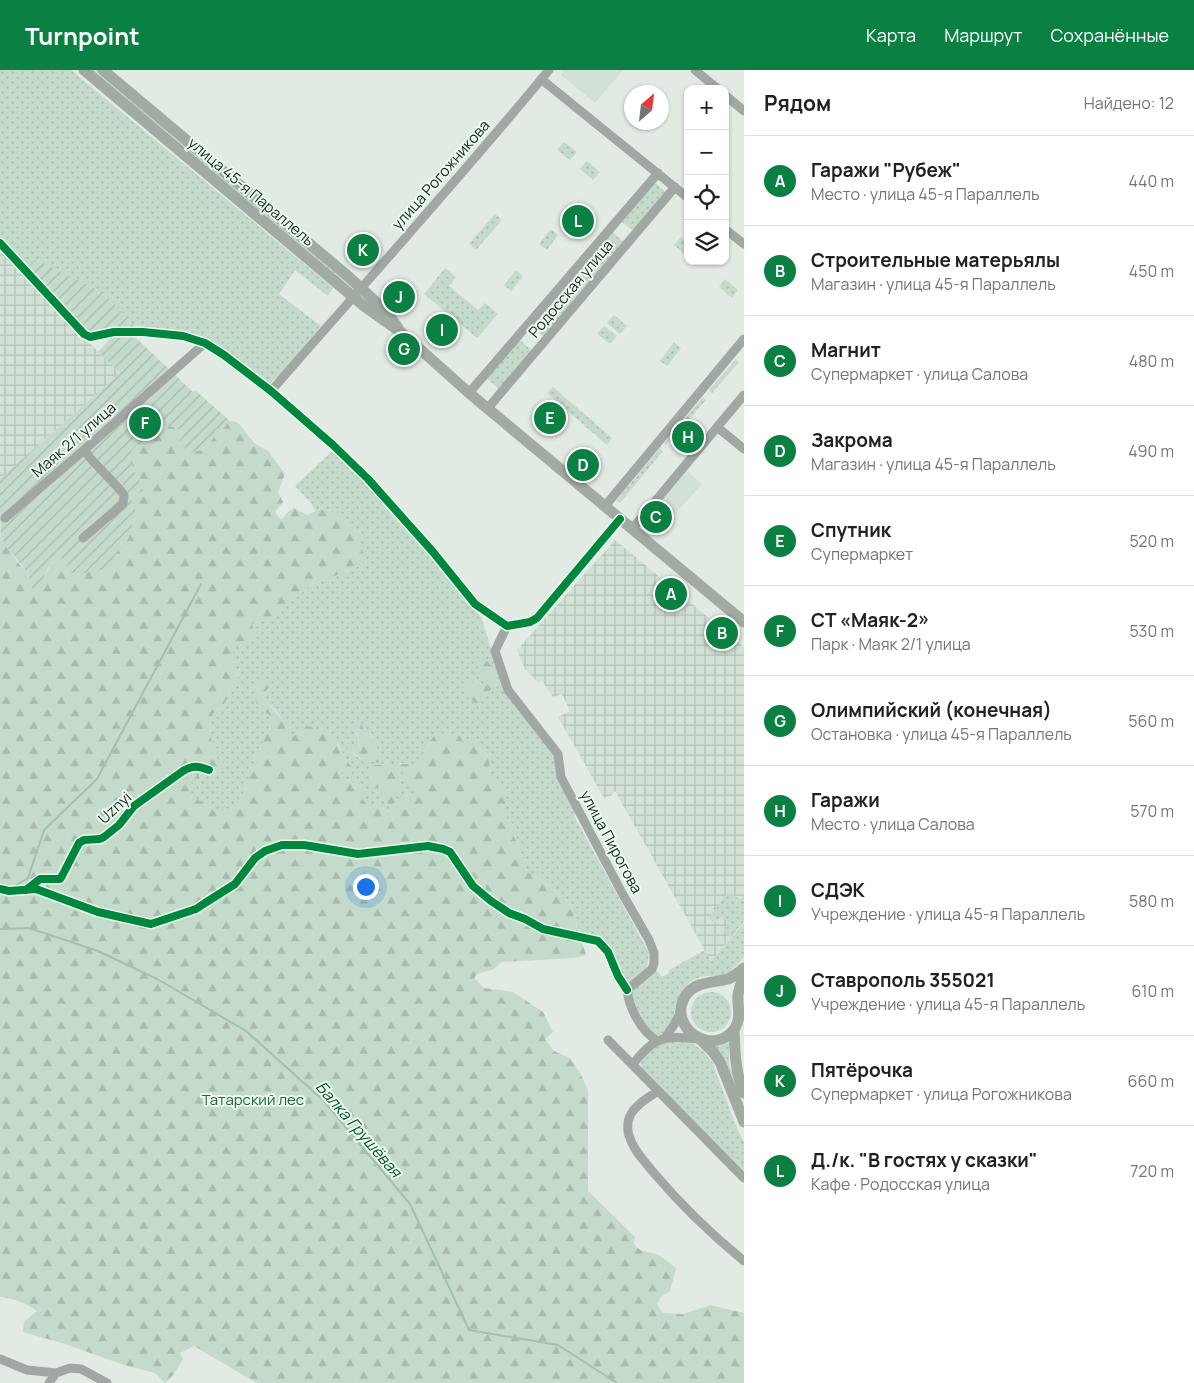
<!DOCTYPE html>
<html lang="ru">
<head>
<meta charset="utf-8">
<style>
	body { margin:0; font-family:Manrope,sans-serif; background:#f2f2f2; color:#202124 }
	.controls { position:absolute; right:15px; top:15px; display:grid; overflow:hidden; border-radius:10px; box-shadow:0 1px 4px #0004 }
	.controls button { width:45px; height:45px; display:grid; place-items:center; padding:0; border:0; border-bottom:1px solid #e0e0e0; background:#fff; color:#202124; font:25px sans-serif }
	.compass { position:absolute; left:624px; top:15px; width:45px; height:45px; border-radius:50%; background:#fff; box-shadow:0 1px 4px #0004; rotate:28deg }
	.you { position:absolute; left:365px; top:816px; width:18px; height:18px; margin:-12px; border:4px solid #fff; border-radius:50%; background:#1a73e8; box-shadow:0 0 0 8px #1a73e833 }
	.badge { display:grid; place-items:center; width:32px; height:32px; border-radius:50%; background:#0b8043; color:#fff; font-size:16px; font-weight:700 }
	.pin { position:absolute; translate:-50% -50%; border:2px solid #fff; box-shadow:0 1px 5px #0006 }
	.list { margin:0; padding:0; list-style:none }
	h2 { display:flex; justify-content:space-between; align-items:center; height:65px; margin:0; padding:0 20px; font-size:21px }
	h2 small { font-size:16px; font-weight:400; color:#757577 }
	.list li { display:grid; grid-template-columns:32px 1fr auto; gap:15px; align-items:center; box-sizing:border-box; height:90px; padding:0 20px; border-top:1px solid #e0e0e0 }
	.list b { display:block; font-size:19px; white-space:nowrap }
	.list p { margin:0; font-size:16px; white-space:nowrap; color:#757577 }
	.list em { font-size:16px; font-style:normal; color:#757577 }
	.icon { flex:none; width:28px; height:28px; fill:none; stroke:currentColor; stroke-width:2; stroke-linecap:round; stroke-linejoin:round }
	.map { position:relative; flex:none; width:744px; height:1313px; overflow:hidden }
	header { display:flex; align-items:center; gap:30px; box-sizing:border-box; height:70px; padding:0 25px; background:#0b8043; color:#fff }
	header strong { font-size:24px }
	nav { display:flex; gap:28px; margin-inline-start:auto; font-size:18px }
	main { display:flex }
	aside { flex:1; background:#fff }
	.map>svg:first-child { display:block }
</style>
</head>
<body>
<header>
<strong>Turnpoint</strong>
<nav><a>Карта</a><a>Маршрут</a><a>Сохранённые</a></nav>
</header>
<main>
<div class="map">
<svg width="744" height="1313" viewBox="0 0 744 1313">
	<defs>
		<pattern id="industrial-grid" width="8" height="8" patternUnits="userSpaceOnUse" patternTransform="scale(1.25)"><rect width="8" height="8" fill="#d2e1d5"/><path d="M0 4h8M4 0v8" fill="none" stroke="#b4c1b6"/></pattern>
		<pattern id="grass-dots" width="8" height="8" patternUnits="userSpaceOnUse" patternTransform="scale(1.25)"><rect width="8" height="8" fill="#c4daca"/><path d="M2 2h.1M6 6h.1" fill="none" stroke="#a8bbad" stroke-width="1.8" stroke-linecap="round"/></pattern>
		<pattern id="forest-firs" width="22" height="20" patternUnits="userSpaceOnUse" patternTransform="scale(1.25)"><rect width="22" height="20" fill="#c4daca"/><path d="M5 1l3.5 6h-7zM16 11l3.5 6h-7z" fill="#a8bbad"/></pattern>
		<pattern id="garden-furrows" width="10" height="10" patternUnits="userSpaceOnUse" patternTransform="scale(1.25)"><rect width="10" height="10" fill="#c4daca"/><path d="M-1 1l2-2M0 10L10 0M9 11l2-2" fill="none" stroke="#a8bbad"/></pattern>
	</defs>
	<rect width="100%" height="100%" fill="#e2eae4"/>
	<path fill="#d2e1d5" d="M564 0H623L595 33 561 5Z
		M687 401 702 414 660 461 646 448Z"/>
	<path fill="url(#industrial-grid)" d="M0 179 85 269 120 303 0 409Z
		M615 470 744 577V852L711 891 615 721 611 726 604 728 558 647 570 641 562 624 553 627 542 611 539 613 525 599 517 580Z"/>
	<path fill="url(#grass-dots)" fill-rule="evenodd" d="M0 0H71L333 218 328 226 295 200 279 224 321 256 284 301 269 314C247 298 226 278 201 267 185 260 154 259 135 257L109 228 94 218 36 189 27 198 0 169Z
		M88 0H97L356 218 354 221Z
		M564 72 577 82 570 90 557 80Z
		M587 91 600 102 593 110 580 99Z
		M654 112 666 122 633 161 621 151Z
		M495 144 502 150 476 180 469 174Z
		M551 159 558 165 547 180 539 174Z
		M611 161 624 172 544 267 531 256Z
		M681 167 688 173 687 186 674 175Z
		M445 198 456 207 449 216 478 240 485 233 498 244 477 268 424 224Z
		M516 200 523 206 511 221 504 215Z
		M725 209 738 220 732 228 719 217Z
		M614 245 627 256 620 264 607 253Z
		M604 256 617 266 610 274 597 264Z
		M520 270 532 281 499 319 487 308Z
		M674 272 681 278 667 296 660 291Z
		M736 289 739 292 712 323 709 320Z
		M553 317 612 368 607 375 547 323Z
		M703 327 706 330 666 375 664 373Z
		M660 378 663 381 620 433 616 431Z
		M331 382 337 384 366 411 429 483 481 547 506 625 549 677 555 688 557 706 576 744 574 746 649 883 647 897 633 911 626 913C619 898 614 872 596 866 591 865 585 865 580 864L570 833 537 807 527 802 525 793 505 744V725L490 709 489 687 473 671 463 674 430 671 422 688 414 694 399 693 405 707 418 720 412 724 405 725 397 739H386L382 735H378L375 739H371L363 730 360 715 340 709V704L350 694 345 689 338 674 305 655 292 669 288 668C289 660 282 648 276 641 271 635 265 634 263 626L264 622 257 620C253 636 262 639 274 648L255 690 240 733 218 744 189 724 188 712 185 708 188 707 191 708 193 713 201 715 198 702 200 695H205L214 700 218 690 216 687V676L211 670 210 658 212 645 225 633 238 607C234 595 230 585 235 572L245 573 253 559 252 553 270 550 308 517 363 494 330 440 315 441 312 434 295 416ZM478 599 497 614 488 621 482 630 467 622 475 612 482 615 485 611 484 607 474 604ZM356 651 372 665 373 672 380 683 360 689 348 680 351 674 360 678 356 662 347 658Z
		M731 823 740 830 744 825V851L730 867 724 862 730 853 721 847 715 853 709 848 726 825Z
		M744 853V887L730 902 722 906H705L698 908 691 911 684 918 676 932 673 951 665 964 655 966 651 965 634 938 630 921 656 900 662 907 669 903V900L705 880 711 891Z
		M691 942a20 20 0 1 1 40 0a20 20 0 1 1-40 0Z
		M680 969 692 973 703 981 712 992 738 1061 744 1072V1101L642 999 640 990C653 978 662 970 680 969Z
		M729 972V994L744 1035V1046L714 977Z"/>
	<path fill="url(#forest-firs)" d="M230 351 236 352 240 355 254 373 268 381 285 404 278 422 283 432 275 442 281 450 289 441 294 438 307 445C331 432 343 447 361 463L363 494 308 517 270 550 252 553 253 559 257 564 252 572 235 573C230 585 234 595 238 607L225 633 212 645 210 658 211 670 216 676V687L218 690H222L225 697 214 700 205 695H200L198 702 201 715 196 716 188 707 186 708 188 712 189 723 218 744 240 733 255 690 274 648C267 643 255 637 255 627 255 621 257 620 254 615L259 610 263 609 267 612 268 617 263 626C266 635 275 640 281 648L290 651 292 659 288 668H292L305 655 322 661 334 669 345 689 353 698 352 705 348 706 342 702 340 704V708L360 715 364 723 363 730 371 739H375L378 735H382L386 739H397L399 728 412 724 417 720 405 707 401 700 393 697 395 694H414C437 677 422 655 460 666L463 673 473 671 489 687 490 709H497L505 725V744L525 793 527 802 537 807 570 833 586 885 575 888 502 892 494 899 477 904 474 908 484 918 513 922 543 942 553 962 545 969 554 981 570 988 580 1003 588 1020V1121L635 1167 634 1174 640 1180 659 1185 676 1198 670 1221 661 1227 657 1234 663 1243 683 1244 710 1235 744 1243V1313H257L194 1276 180 1283 183 1289 174 1304 165 1313 155 1303 124 1295 65 1274 23 1262 24 1252 37 1241C25 1232 15 1229 0 1227V466C5 474 10 482 15 489 24 500 31 504 32 519 35 516 38 514 41 510 49 502 51 487 64 488L67 497 128 469 136 442 129 428 144 420 131 393V382L153 360 172 356 185 364 202 380Z
		M483 586C486 591 489 593 494 598 501 605 498 618 488 621L482 630 477 634 466 626 467 622 465 618 468 613 475 612 482 615 485 611 484 607 474 604 478 599 477 588Z
		M356 651 361 652 363 658C372 661 374 674 380 683L379 692C365 694 359 687 348 680L347 676 351 674 360 677 357 662 351 661 347 658Z
		M372 695C376 696 382 694 386 695 392 697 401 709 402 715L396 722V731L393 734 388 735 381 726 383 714 381 713 375 719 371 718 368 714Z"/>
	<path fill="url(#garden-furrows)" d="M36 189 94 218 109 228 135 257 134 266 193 322 196 321 230 351 202 380 188 383 179 371 185 364C177 358 173 356 163 357L160 365 153 360 148 365 146 372 137 375 131 382V393L144 420 130 428 136 442 128 469 105 499 80 504 69 503 64 488C50 487 42 508 41 520H32C31 497 10 487 1 467 0 460 0 419 0 409L120 303 98 282 109 270 103 260 91 262 85 260 27 198Z"/>
	<path fill="#c4daca" d="M562 223 571 231 558 246 549 238Z"/>
	<g fill="none" stroke-linecap="round" stroke-linejoin="round">
		<path stroke="#a2c2aa" stroke-width="2" d="M13 817 28 808 44 760 97 709 201 514
			M0 859 29 858 98 881 159 910 246 961 324 1031 410 1134 469 1260 558 1275 617 1313"/>
		<path stroke="#a1a8a3" stroke-width="9" d="M695 0 718 19
			M541 9 688 128
			M725 25 744 41
			M725 159 744 174
			M0 173 84 264 90 267 114 262H143L183 266 205 273 224 285 271 321 333 375 368 409 433 482 475 534 507 556 530 552 537 548 620 449
			M271 321C364 214 459 109 549 0
			M469 323 658 103
			M488 338 675 117
			M717 357 744 379
			M605 436 744 269
			M5 448 84 380 205 273
			M632 459 744 325
			M83 468 123 434 124 425C112 409 96 397 84 380
			M507 556 495 581 508 620 558 684 561 707 622 823 649 870 654 883V893L652 899 627 920C629 938 641 961 656 970
			M0 819 9 821 36 819 98 842 151 854 196 839 205 833 235 814 255 788 265 781 282 775H304L358 784 428 776 443 779 450 782 473 816 491 831 509 843 525 849 543 859 598 871 608 882 618 906 627 920
			M665 968 674 955 681 941
			M608 970 744 1108
			M633 994C656 965 664 966 699 969
			M658 1021C649 1027 635 1035 630 1046 627 1052 627 1062 630 1068 634 1081 645 1092 654 1103 681 1135 711 1164 744 1191
			M0 1289 27 1300 56 1303 70 1298 81 1299 107 1313
			M49 1313 56 1303"/>
		<path stroke="#a1aaa3" stroke-width="11" d="M84 0 364 236 402 263 469 323 744 552
			M103 0 349 207 387 242 398 258
			M744 898C739 902 734 907 728 909 713 913 696 911 686 925 665 956 713 990 735 958 742 947 737 937 738 925 739 918 741 913 744 907
			M734 960C735 983 735 1001 744 1023
			M700 969 713 982 720 992 744 1052"/>
		<g stroke="#ecfbef" stroke-width="11">
			<path id="cycleway" d="M0 173 84 264 90 267 114 262H143L183 266 205 273 224 285 271 321 333 375 368 409 433 482 475 534 507 556 530 552 537 548 620 449
				M0 819 9 821 36 819 98 842 151 854 196 839 205 833 235 814 255 788 265 781 282 775H304L358 784 428 776 443 779 450 782 473 816 491 831 509 843 525 849 543 859 598 871 608 882 618 906 627 920
				M26 820 40 809H60L62 806 79 773 84 770 100 769 104 767 119 755 134 736 183 701C193 695 198 696 209 700"/>
		</g>
		<use href="#cycleway" stroke="#00873e" stroke-width="8"/>
	</g>
	<g text-anchor="middle" stroke-width="4" stroke-linejoin="round" paint-order="stroke">
		<g font-size="15" fill="#1d231e" stroke="#ecfbef">
			<text transform="translate(441 105) rotate(-49)" y="5">улица Рогожникова</text>
			<text transform="translate(251 122) rotate(40)" y="5">улица 45-я Параллель</text>
			<text transform="translate(571 219) rotate(-50)" y="5">Родосская улица</text>
			<text transform="translate(74 370) rotate(-41)" y="5">Маяк 2/1 улица</text>
			<text transform="translate(115 738) rotate(-43)" y="5">Uznyi</text>
			<text transform="translate(611 772) rotate(62)" y="5">улица Пирогова</text>
		</g>
		<g font-size="15" fill="#23653b" stroke="#ecfbef">
			<text x="253" y="1035">Татарский лес</text>
		</g>
		<g font-size="16" font-style="italic" fill="#095229" stroke="#ecfbef">
			<text transform="translate(359 1059) rotate(49)" y="6">Балка Грушёвая</text>
		</g>
	</g>
</svg>
<div class="controls">
<button>+</button>
<button>−</button>
<button><svg class="icon" aria-label="locate" viewBox="0 0 24 24"><circle cx="12" cy="12" r="6"/><path d="M12 2v4M12 18v4M2 12h4M18 12h4"/></svg></button>
<button><svg class="icon" aria-label="layers" viewBox="0 0 24 24"><path d="M12 4l9 5-9 5-9-5zM3 14l9 5 9-5"/></svg></button>
</div>
<svg class="compass" viewBox="-18 -18 36 36"><path d="M0-13l5 13h-10z" fill="#e53935"/><path d="M0 13l5-13h-10z" fill="#757577"/></svg>
<div class="you"></div>
<div class="pin badge" style="left:671px;top:524px">A</div>
<div class="pin badge" style="left:722px;top:563px">B</div>
<div class="pin badge" style="left:656px;top:447px">C</div>
<div class="pin badge" style="left:583px;top:395px">D</div>
<div class="pin badge" style="left:550px;top:348px">E</div>
<div class="pin badge" style="left:145px;top:353px">F</div>
<div class="pin badge" style="left:404px;top:279px">G</div>
<div class="pin badge" style="left:688px;top:367px">H</div>
<div class="pin badge" style="left:442px;top:260px">I</div>
<div class="pin badge" style="left:399px;top:227px">J</div>
<div class="pin badge" style="left:363px;top:180px">K</div>
<div class="pin badge" style="left:578px;top:151px">L</div>
</div>
<aside>
<h2>Рядом<small>Найдено: 12</small></h2>
<ul class="list">
<li><span class="badge">A</span><div><b>Гаражи &quot;Рубеж&quot;</b><p>Место · улица 45-я Параллель</p></div><em>440 m</em></li>
<li><span class="badge">B</span><div><b>Строительные матерьялы</b><p>Магазин · улица 45-я Параллель</p></div><em>450 m</em></li>
<li><span class="badge">C</span><div><b>Магнит</b><p>Супермаркет · улица Салова</p></div><em>480 m</em></li>
<li><span class="badge">D</span><div><b>Закрома</b><p>Магазин · улица 45-я Параллель</p></div><em>490 m</em></li>
<li><span class="badge">E</span><div><b>Спутник</b><p>Супермаркет</p></div><em>520 m</em></li>
<li><span class="badge">F</span><div><b>СТ «Маяк-2»</b><p>Парк · Маяк 2/1 улица</p></div><em>530 m</em></li>
<li><span class="badge">G</span><div><b>Олимпийский (конечная)</b><p>Остановка · улица 45-я Параллель</p></div><em>560 m</em></li>
<li><span class="badge">H</span><div><b>Гаражи</b><p>Место · улица Салова</p></div><em>570 m</em></li>
<li><span class="badge">I</span><div><b>СДЭК</b><p>Учреждение · улица 45-я Параллель</p></div><em>580 m</em></li>
<li><span class="badge">J</span><div><b>Ставрополь 355021</b><p>Учреждение · улица 45-я Параллель</p></div><em>610 m</em></li>
<li><span class="badge">K</span><div><b>Пятёрочка</b><p>Супермаркет · улица Рогожникова</p></div><em>660 m</em></li>
<li><span class="badge">L</span><div><b>Д./к. &quot;В гостях у сказки&quot;</b><p>Кафе · Родосская улица</p></div><em>720 m</em></li>
</ul>
</aside>
</main>
</body>
</html>
